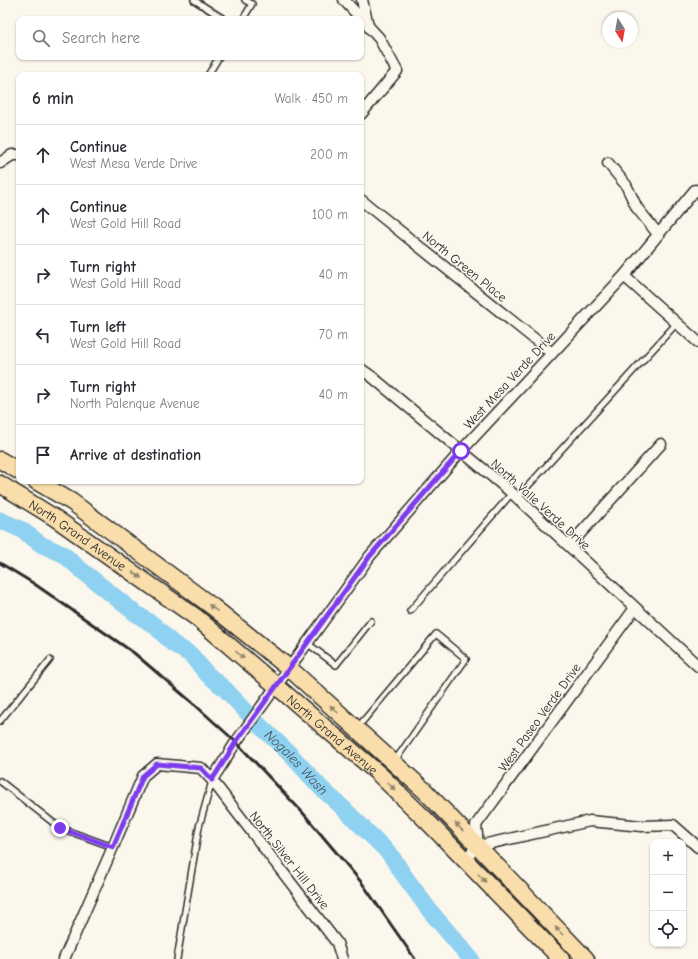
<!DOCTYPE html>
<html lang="en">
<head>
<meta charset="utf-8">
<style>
	body { margin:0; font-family:"Comic Neue",sans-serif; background:#f2f2f3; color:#2b2b33 }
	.controls { position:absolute; right:12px; bottom:12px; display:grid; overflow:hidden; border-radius:8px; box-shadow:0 1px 3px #0004 }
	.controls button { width:36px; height:36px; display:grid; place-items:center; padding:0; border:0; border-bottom:1px solid #e1e1e2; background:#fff; color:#2b2b33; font:20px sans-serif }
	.compass { position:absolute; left:602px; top:12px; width:36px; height:36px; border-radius:50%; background:#fff; box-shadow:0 1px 3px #0004; rotate:169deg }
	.stop { position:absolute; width:12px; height:12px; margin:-9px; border:3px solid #7c3aed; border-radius:50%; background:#fff }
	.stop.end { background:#7c3aed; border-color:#fff; box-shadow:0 1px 4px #0008 }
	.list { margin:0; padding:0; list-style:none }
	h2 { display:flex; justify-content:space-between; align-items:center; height:52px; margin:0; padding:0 16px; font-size:17px }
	h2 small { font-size:13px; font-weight:400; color:#7c7c81 }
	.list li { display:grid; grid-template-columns:26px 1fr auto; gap:12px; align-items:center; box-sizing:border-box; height:60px; padding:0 16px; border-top:1px solid #e1e1e2 }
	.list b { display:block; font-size:15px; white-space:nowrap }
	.list p { margin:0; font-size:13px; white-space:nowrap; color:#7c7c81 }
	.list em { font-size:13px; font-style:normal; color:#7c7c81 }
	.icon { flex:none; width:22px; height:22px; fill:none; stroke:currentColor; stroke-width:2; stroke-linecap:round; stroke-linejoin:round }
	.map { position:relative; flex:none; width:698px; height:959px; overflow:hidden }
	.search { position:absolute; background:#fff; box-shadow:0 1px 3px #0004; left:16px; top:16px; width:348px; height:44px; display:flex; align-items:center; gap:10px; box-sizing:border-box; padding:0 14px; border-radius:8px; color:#7c7c81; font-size:15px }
	.panel { position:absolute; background:#fff; box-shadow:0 1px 3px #0004; left:16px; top:72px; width:348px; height:412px; border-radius:8px }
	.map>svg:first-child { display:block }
</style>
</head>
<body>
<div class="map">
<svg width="698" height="959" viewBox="0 0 698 959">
	<rect width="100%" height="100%" fill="#fbf7ec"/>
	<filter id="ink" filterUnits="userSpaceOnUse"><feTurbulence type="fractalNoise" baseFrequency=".025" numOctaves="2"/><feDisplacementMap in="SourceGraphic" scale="8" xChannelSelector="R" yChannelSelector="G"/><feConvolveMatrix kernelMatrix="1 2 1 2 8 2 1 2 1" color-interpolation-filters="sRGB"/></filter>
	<g filter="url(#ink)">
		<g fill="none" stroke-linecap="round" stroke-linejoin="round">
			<path stroke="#8fd1f0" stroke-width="17" id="s1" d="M0 520 22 530 42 545 63 554 80 569 135 613 155 626 172 643 191 655 207 674 225 689 257 723 291 755 322 789 340 805 390 854 403 874 430 911 471 959"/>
			<g stroke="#2b2b2b" stroke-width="8">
				<path id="lane" d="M194 0 224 19
					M243 19 252 4 245 0
					M208 75 219 57
					M517 498 677 323
					M410 611 512 493
					M307 643 336 665 371 621
					M0 721 50 660
					M358 727 436 634 466 659 394 762
					M0 781 60 828 113 847
					M177 959 199 827 212 781"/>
			</g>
			<g stroke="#2b2b2b" stroke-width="13">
				<path id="street" d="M344 0 379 38 397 71 361 114
					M362 0 368 25
					M0 163 12 155H19
					M608 163 626 185 637 208 658 234
					M361 200 552 353
					M624 276 698 342
					M361 369 371 376 512 493 698 666
					M569 546 661 444
					M212 780 236 742 370 556 461 451 624 276 695 190
					M478 845 476 825 635 608
					M464 860 478 846 590 821 642 826 673 825 698 847
					M64 959 113 847 143 776 157 764 201 768 212 780 337 943 342 959"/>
			</g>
			<g stroke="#2b2b2b" stroke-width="19">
				<g id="primary">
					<path d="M0 460 19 471"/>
					<path d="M36 481 72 502 213 607 289 668 351 724 425 791 586 959"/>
					<path id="s2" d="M0 484 55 518 197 618 379 774 427 821 561 959"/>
				</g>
			</g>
			<use href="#lane" stroke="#fbf7ec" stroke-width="5"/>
			<use href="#street" stroke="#fbf7ec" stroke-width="10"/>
			<use href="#primary" stroke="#f9deab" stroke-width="16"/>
			<path stroke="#2b2b2b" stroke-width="3" d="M0 563 33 583 134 653 195 705 236 742 303 813 362 883 415 959"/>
		</g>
		<defs><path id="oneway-solid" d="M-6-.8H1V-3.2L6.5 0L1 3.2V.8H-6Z"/></defs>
		<g fill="#92846b">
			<use href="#oneway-solid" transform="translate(137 575) rotate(35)"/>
			<use href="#oneway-solid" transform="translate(213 608) rotate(-142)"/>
			<use href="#oneway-solid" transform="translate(240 655) rotate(41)"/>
			<use href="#oneway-solid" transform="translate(334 709) rotate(-138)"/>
			<use href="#oneway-solid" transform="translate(391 786) rotate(44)"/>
			<use href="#oneway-solid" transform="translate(459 827) rotate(-134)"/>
			<use href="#oneway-solid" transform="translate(482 878) rotate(46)"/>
			<use href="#oneway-solid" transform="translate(559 931) rotate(-134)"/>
		</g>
	</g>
	<g fill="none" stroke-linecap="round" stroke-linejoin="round" filter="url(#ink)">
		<path stroke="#7c3aed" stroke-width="5" d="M60 828 113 847 143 776 157 764 201 768 212 780 236 742 370 556 461 451"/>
	</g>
	<g text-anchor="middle" stroke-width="3" stroke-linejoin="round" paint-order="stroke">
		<g font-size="13" fill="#2b2b2b" stroke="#fbf7ec">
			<text transform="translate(465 266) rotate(39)" y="5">North Green Place</text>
			<text transform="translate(509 380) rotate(-47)" y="5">West Mesa Verde Drive</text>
			<text transform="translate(541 504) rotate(42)" y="5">North Valle Verde Drive</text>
			<text dy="5" stroke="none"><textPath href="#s2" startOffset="93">North Grand Avenue</textPath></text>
			<text transform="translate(539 717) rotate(-54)" y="5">West Paseo Verde Drive</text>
			<text dy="5" stroke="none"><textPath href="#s2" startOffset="417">North Grand Avenue</textPath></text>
			<text transform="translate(290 860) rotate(52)" y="5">North Silver Hill Drive</text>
		</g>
		<g font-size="14" font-style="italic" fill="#44545c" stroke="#fbf7ec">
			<text dy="5" stroke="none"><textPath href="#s1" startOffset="386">Nogales Wash</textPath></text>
		</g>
	</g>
</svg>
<div class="controls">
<button>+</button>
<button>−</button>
<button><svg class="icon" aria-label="locate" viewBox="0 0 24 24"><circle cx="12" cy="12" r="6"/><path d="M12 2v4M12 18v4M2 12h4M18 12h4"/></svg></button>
</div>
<svg class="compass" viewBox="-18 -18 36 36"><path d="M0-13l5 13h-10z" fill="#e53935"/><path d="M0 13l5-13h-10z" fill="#7c7c81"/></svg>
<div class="stop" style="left:461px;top:451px"></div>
<div class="stop end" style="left:60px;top:828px"></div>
<div class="search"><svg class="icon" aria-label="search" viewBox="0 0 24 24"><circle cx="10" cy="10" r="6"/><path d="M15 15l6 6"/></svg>Search here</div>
<section class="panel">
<h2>6 min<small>Walk · 450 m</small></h2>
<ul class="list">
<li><svg class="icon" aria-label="ahead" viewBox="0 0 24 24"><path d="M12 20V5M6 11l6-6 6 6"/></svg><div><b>Continue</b><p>West Mesa Verde Drive</p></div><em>200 m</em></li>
<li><svg class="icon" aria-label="ahead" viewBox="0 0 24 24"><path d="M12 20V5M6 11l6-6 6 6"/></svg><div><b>Continue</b><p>West Gold Hill Road</p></div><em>100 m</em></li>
<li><svg class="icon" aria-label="right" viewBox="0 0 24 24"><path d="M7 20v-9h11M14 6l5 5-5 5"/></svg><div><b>Turn right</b><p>West Gold Hill Road</p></div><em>40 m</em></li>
<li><svg class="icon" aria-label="left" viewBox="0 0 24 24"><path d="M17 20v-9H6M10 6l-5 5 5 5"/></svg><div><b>Turn left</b><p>West Gold Hill Road</p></div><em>70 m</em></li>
<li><svg class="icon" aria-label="right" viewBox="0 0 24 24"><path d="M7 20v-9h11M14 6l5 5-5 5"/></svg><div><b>Turn right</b><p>North Palenque Avenue</p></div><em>40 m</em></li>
<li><svg class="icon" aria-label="arrive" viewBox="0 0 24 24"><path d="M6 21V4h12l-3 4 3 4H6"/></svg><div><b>Arrive at destination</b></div></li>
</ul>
</section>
</div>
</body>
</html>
